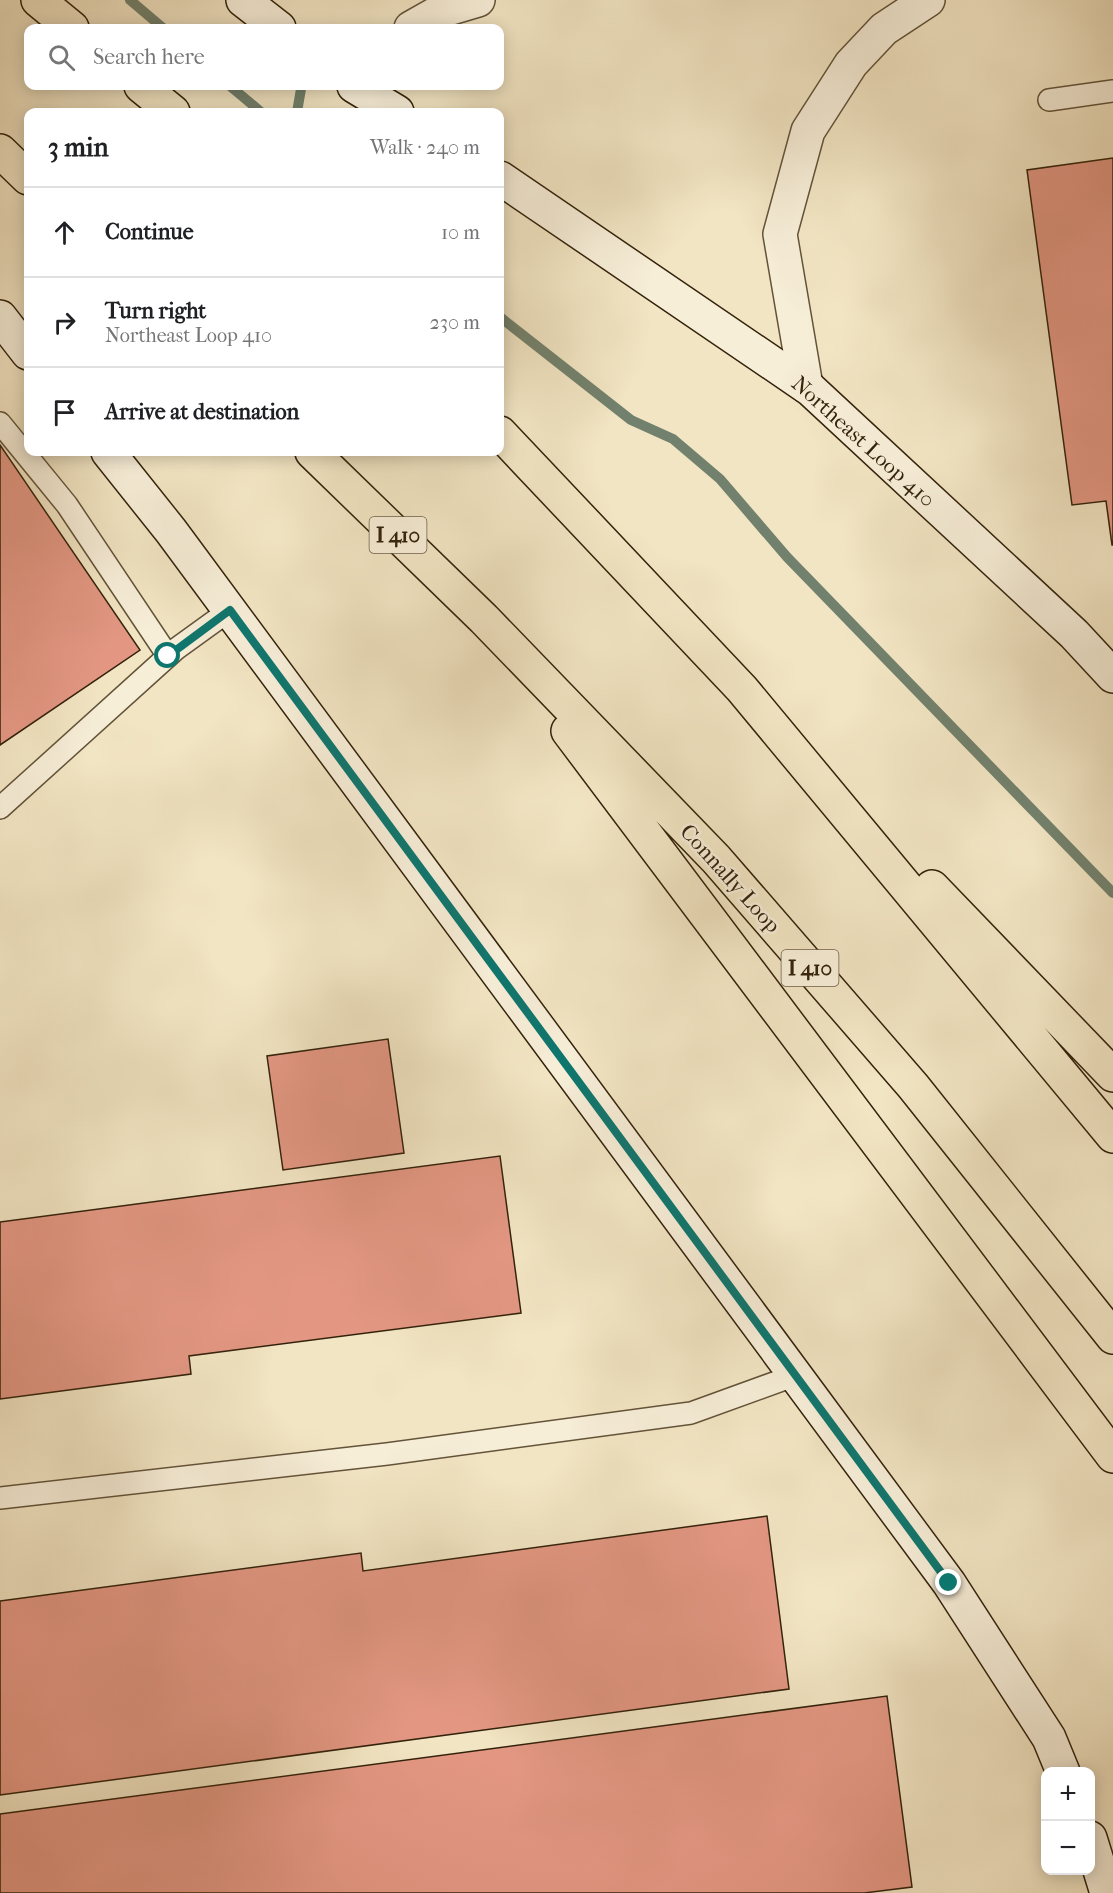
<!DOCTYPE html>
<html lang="en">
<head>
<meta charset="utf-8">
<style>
	body { margin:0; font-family:"IM FELL French Canon",serif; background:#f2f2f2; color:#202124 }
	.controls { position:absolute; right:18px; bottom:18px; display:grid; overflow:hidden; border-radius:12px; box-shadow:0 3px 15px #0003 }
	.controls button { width:54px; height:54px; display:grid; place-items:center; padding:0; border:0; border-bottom:2px solid #e0e0e0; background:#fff; color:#202124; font:30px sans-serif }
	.stop { position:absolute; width:18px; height:18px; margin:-14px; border:4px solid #0f766e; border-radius:50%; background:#fff }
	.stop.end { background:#0f766e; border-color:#fff; box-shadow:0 2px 6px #0008 }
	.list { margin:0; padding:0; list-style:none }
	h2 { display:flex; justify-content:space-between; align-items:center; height:78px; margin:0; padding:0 24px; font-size:26px }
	h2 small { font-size:20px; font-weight:400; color:#757577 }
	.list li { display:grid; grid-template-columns:39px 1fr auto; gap:18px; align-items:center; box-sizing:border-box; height:90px; padding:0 24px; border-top:2px solid #e0e0e0 }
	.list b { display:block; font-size:22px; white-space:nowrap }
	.list p { margin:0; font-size:20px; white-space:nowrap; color:#757577 }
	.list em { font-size:20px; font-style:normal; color:#757577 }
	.icon { flex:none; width:33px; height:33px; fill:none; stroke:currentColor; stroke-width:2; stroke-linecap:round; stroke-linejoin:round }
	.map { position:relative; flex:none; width:1113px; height:1893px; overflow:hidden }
	.search { position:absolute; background:#fff; box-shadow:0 3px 15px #0003; left:24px; top:24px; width:480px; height:66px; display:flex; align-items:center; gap:15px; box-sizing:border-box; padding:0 21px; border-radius:12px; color:#757577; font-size:22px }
	.panel { position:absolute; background:#fff; box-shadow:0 3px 15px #0003; left:24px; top:108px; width:480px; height:348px; border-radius:12px }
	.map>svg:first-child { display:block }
</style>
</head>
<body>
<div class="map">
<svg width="1113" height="1893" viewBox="0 0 1113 1893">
	<rect width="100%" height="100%" fill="#f2e5c3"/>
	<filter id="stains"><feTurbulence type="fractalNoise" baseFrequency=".00333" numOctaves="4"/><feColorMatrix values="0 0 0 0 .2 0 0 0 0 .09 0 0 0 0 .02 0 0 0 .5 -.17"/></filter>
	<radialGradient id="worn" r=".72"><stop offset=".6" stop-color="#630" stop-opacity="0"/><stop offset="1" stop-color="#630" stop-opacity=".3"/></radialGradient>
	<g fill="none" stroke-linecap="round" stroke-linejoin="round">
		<path stroke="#72816d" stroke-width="10" d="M130 0 163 28
			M230 86 261 112
			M297 112 301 89
			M500 317 631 420 673 439 720 479 787 557 1113 893"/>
	</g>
	<path fill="#e39783" stroke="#33220b" stroke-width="1.5" d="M1113 158V545H1112L1106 501 1072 505 1027 170Z
		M0 445 140 650 0 745Z
		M388 1039 404 1153 283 1170 267 1056Z
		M500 1156 521 1313 189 1356 191 1374 0 1399V1222Z
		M767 1516 789 1689 0 1795V1601L361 1553 363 1571Z
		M887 1696 912 1887 864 1893H0V1814Z"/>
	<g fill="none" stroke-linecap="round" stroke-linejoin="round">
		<g stroke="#635339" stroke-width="24">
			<path id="service" d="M1049 100 1113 91
				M0 423 67 505 168 656
				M0 808 176 649 230 610
				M0 1498 387 1454 691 1413 796 1375"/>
		</g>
		<g stroke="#635339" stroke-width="36">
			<path id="minor" d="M411 28 441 11 478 0
				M806 386 780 234 808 131 851 64 884 29 928 0"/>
		</g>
		<g stroke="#33220b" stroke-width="36">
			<path id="secondary" d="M243 0 279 28
				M354 86 397 112
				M500 178 810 389 1074 634 1113 676
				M0 317 28 353
				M108 452 171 531 949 1583 1049 1738 1063 1772
				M1090 1838 1107 1893"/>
		</g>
		<g stroke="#33220b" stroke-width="36">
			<path id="motorway" d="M38 0 72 28
				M141 86 173 112
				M0 151 28 178
				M500 433 742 689 1113 1136
				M312 452 484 619 716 859 913 1086 1113 1337
				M568 731 1113 1456
				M932 887 1113 1075"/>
		</g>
		<use href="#service" stroke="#f7eed8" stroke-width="21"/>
		<use href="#minor" stroke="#f7eed8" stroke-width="33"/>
		<use href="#secondary" stroke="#f7eed8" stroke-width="33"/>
		<use href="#motorway" stroke="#f2e5c3" stroke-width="33"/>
	</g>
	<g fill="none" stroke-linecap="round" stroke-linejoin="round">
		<path stroke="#0f766e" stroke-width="8" d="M168 656 230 610 949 1583"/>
	</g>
	<g text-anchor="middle" stroke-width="5" stroke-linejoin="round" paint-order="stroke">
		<g fill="#f7eed8" stroke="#6e5f48" stroke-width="1.5">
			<rect x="369.5" y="517" width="57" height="36" rx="4.5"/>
			<rect x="781.5" y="950" width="57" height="36" rx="4.5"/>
		</g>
		<g font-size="21" font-weight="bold" fill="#33220b">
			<text x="398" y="542">I 410</text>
			<text x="810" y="975">I 410</text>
		</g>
		<g font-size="22" fill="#33220b" stroke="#f7eed8">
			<text transform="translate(864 441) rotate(42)" y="8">Northeast Loop 410</text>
			<text transform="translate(731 878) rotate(48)" y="8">Connally Loop</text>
		</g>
	</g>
	<rect width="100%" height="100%" filter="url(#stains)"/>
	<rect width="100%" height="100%" fill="url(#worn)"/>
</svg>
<div class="controls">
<button>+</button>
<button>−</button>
</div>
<div class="stop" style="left:168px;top:656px"></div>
<div class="stop end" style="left:949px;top:1583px"></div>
<div class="search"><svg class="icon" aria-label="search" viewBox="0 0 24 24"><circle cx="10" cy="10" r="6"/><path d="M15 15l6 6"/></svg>Search here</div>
<section class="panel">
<h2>3 min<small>Walk · 240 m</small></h2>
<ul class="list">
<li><svg class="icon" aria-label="ahead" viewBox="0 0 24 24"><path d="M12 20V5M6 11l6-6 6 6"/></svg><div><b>Continue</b></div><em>10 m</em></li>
<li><svg class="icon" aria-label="right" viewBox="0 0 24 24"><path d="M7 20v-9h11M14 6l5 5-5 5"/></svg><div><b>Turn right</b><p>Northeast Loop 410</p></div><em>230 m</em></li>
<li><svg class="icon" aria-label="arrive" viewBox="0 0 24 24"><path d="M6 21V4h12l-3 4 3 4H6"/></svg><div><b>Arrive at destination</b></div></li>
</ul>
</section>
</div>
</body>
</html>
